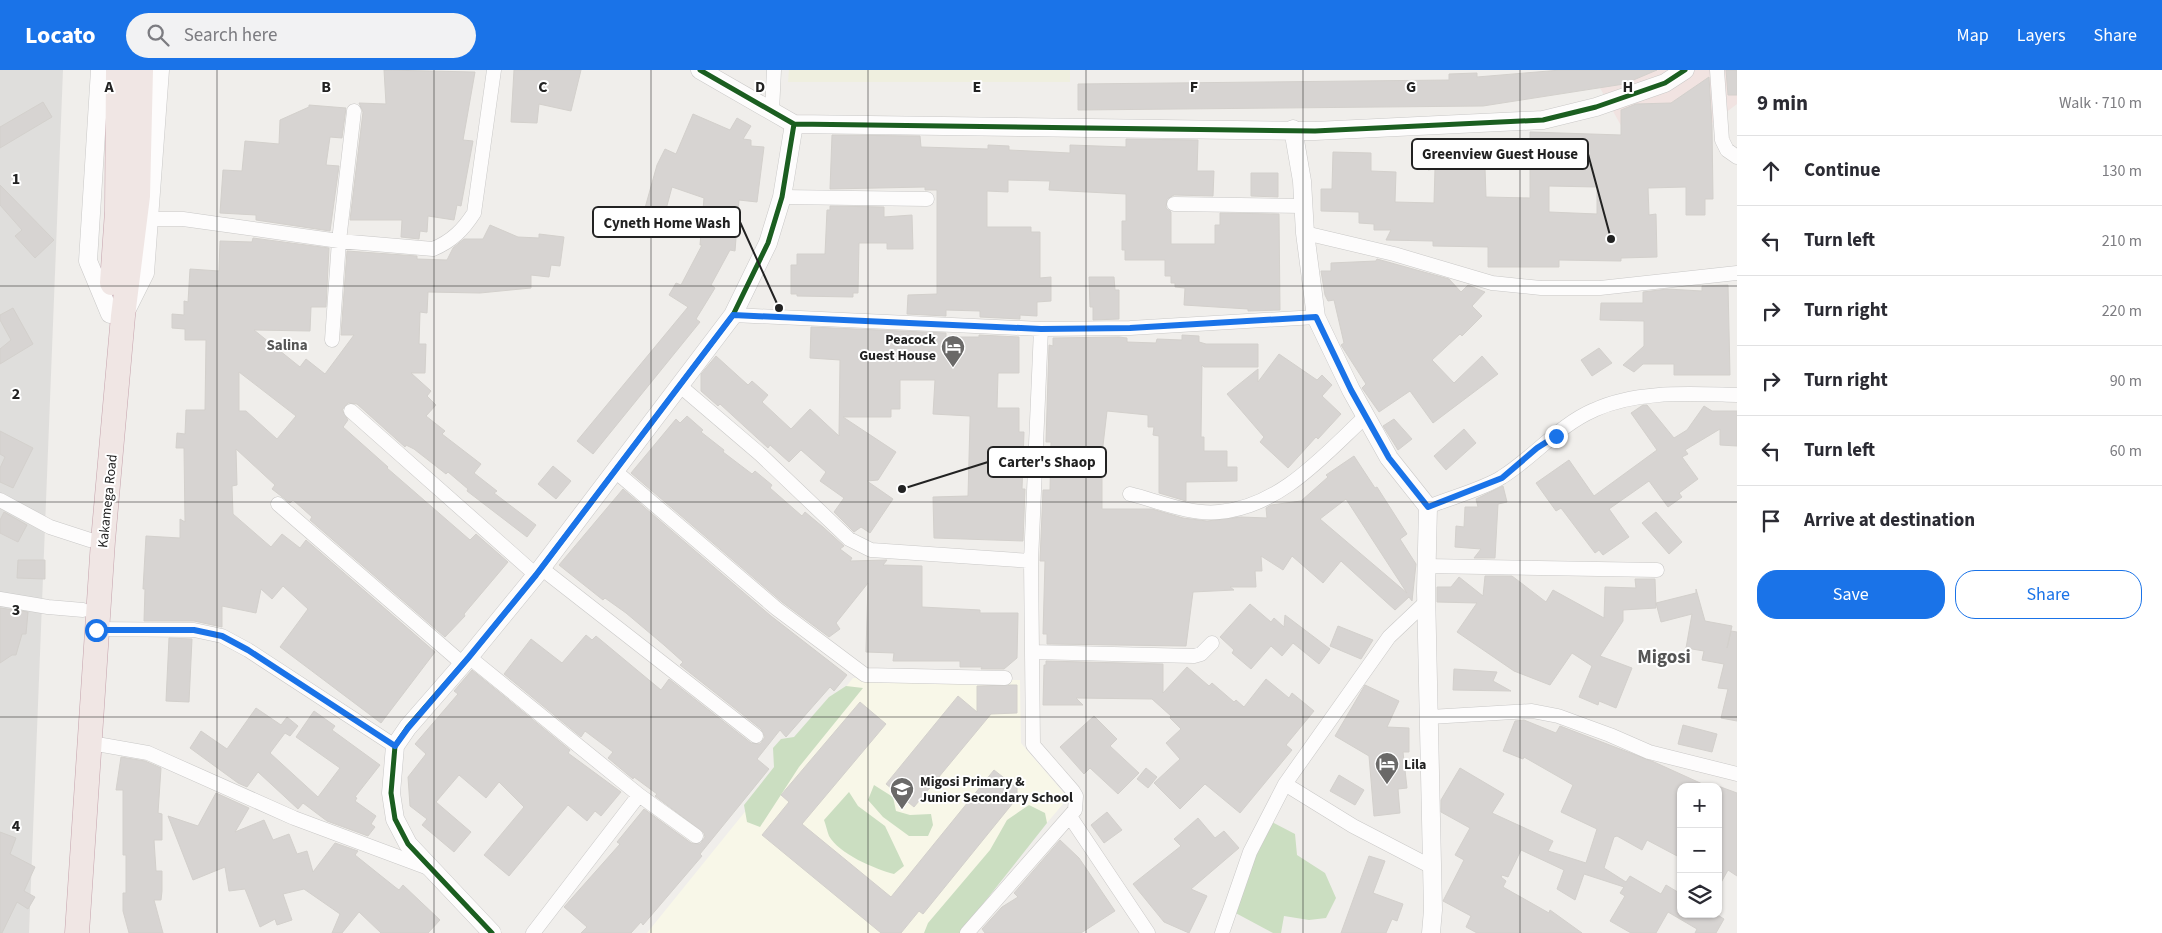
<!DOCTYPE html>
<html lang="en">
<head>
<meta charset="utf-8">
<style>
	body { margin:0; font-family:"Source Sans 3",sans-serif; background:#f2f2f3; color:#2b2b33 }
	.controls { position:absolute; right:15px; bottom:15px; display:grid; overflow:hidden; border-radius:10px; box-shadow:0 1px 4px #0004 }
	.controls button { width:45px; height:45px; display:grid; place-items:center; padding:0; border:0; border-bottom:1px solid #e1e1e2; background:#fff; color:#2b2b33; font:25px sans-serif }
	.stop { position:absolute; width:15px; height:15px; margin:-11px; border:4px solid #1a73e8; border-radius:50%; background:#fff }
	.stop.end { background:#1a73e8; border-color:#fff; box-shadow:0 1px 5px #0008 }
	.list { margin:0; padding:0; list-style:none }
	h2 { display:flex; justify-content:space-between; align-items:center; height:65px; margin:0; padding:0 20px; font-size:21px }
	h2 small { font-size:16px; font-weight:400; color:#7c7c81 }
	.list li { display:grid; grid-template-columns:32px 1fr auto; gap:15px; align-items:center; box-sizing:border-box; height:70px; padding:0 20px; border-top:1px solid #e1e1e2 }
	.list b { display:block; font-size:19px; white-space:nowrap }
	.list em { font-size:16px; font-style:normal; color:#7c7c81 }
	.actions { display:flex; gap:10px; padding:15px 20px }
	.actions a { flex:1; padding:11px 0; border:1px solid #1a73e8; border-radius:20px; text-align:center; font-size:18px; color:#1a73e8 }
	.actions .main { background:#1a73e8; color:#fff }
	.icon { flex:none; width:28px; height:28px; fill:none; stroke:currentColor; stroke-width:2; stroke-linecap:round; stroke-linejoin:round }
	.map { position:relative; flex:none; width:1737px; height:863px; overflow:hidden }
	header { display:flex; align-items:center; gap:30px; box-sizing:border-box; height:70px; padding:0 25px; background:#1a73e8; color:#fff }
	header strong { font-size:24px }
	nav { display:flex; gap:28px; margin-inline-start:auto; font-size:18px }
	.search { width:350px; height:45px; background:#f2f2f3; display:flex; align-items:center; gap:12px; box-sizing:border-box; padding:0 18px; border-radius:28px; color:#7c7c81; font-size:19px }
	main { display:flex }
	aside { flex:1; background:#fff }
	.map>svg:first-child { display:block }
</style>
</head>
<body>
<header>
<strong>Locato</strong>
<div class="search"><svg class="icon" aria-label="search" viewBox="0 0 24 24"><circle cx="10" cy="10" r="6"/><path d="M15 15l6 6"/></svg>Search here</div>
<nav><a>Map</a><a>Layers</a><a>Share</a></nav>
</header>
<main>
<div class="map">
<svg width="1737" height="863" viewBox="0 0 1737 863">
	<rect width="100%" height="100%" fill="#f0eeeb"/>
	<path fill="#dfdedc" d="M0 0H63L29 863H0Z"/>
	<path fill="#f1e3e1" d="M1590 0H1737V34L1647 102Z"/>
	<path fill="#f8f7e8" d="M853 608 1020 610 1021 673 1068 728 954 863H647Z"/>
	<path fill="#efefdf" d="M789 0H1070V12H788Z"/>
	<path fill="#cbdec1" d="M846 616 863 618 799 697 760 757 747 752 744 735 774 697 773 678 781 669 794 667 829 627Z
		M874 715 893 727 896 741 910 745 931 744 933 755 928 766H909L883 747 868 730Z
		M849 722 858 736 885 756 904 796 894 804C875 799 839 784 829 766 827 761 826 755 824 750Z
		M1029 735 1045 743 1047 753 960 863H924L928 853 990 780 1007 750Z
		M1266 749 1295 764 1297 785 1325 803 1336 828 1326 848 1309 850 1284 846 1281 863H1273L1230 840Z"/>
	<path fill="#d7d4d2" stroke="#d3d0cc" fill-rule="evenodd" d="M384 0 475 2 463 70 473 71 461 136 457 135 454 150 428 146 427 162 420 161 419 169 401 167 402 150H350L363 42 359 33 386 34Z
		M514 0H581L571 41 539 34 537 53 511 52Z
		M1561 0H1657L1624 14 1483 36 1078 40V14L1449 10V4L1477 3V7Z
		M1726 0H1737V25H1728Z
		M1709 7 1712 56 1713 129H1705V145H1686V117L1648 118 1649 145 1656 144 1657 187 1621 188V191L1559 190V197H1488V177L1433 176V171L1386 170 1391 160H1374V154L1359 153V142L1321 141V119H1332L1333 82 1371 83V101L1396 102 1395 132 1434 133 1435 99 1428 100 1429 70 1484 69 1486 127 1530 128V62L1621 65V40L1636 34 1671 33ZM1549 116 1597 117V144L1549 142Z
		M43 32 52 47 0 78V57Z
		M309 35 346 38 342 68 330 67 326 95 339 96 330 161 256 150V145L220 143 223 100 242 101 245 71 279 74 280 50 309 37Z
		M693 44 730 60 737 48 751 56 743 69 751 70V76L764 77 757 132 739 130 735 181 730 180 711 215 715 218 696 249 700 252 593 384 577 371 688 237 669 225 676 213 681 215 702 175H700L704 128 672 117 665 143 645 138 657 95 665 79 676 84Z
		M832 65 920 66 921 77 988 79V75L1009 76V80L1070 83V75L1126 77V69L1198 70 1197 101H1214L1213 126 1174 125 1167 129 1166 138 1171 142V174H1215V155H1220V143L1279 144 1280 240 1248 241V239L1184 235 1185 218 1175 217V213H1171V206H1165V190H1125V180H1122V151H1126V124L1049 120 1050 111 1008 110V122L987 121V157H1031V162H1040V208L1051 207V231L1037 232V246L1020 245V249L980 247V241L946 240V246L907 244 908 225 937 224V120H925V117L830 119Z
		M1251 103H1278V127L1251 126Z
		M0 115 54 170 35 188 15 166 22 160 0 135Z
		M830 136 884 137V147L912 145 913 179H887V173H859L858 223H853V227L797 226V224H791V195H797V184H825L827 140H830Z
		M490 155 518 167 539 168V164L564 167 560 196 551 195 549 207 531 205V218L480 223 428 222 427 243 420 242 419 274H426L425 303H411L431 321 427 326 436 335 426 346 445 361 442 364 481 394 474 403 497 421 494 423 536 455 527 467 467 421 468 419 448 402 446 404 414 379 406 375 405 377 357 334 348 333 342 340 348 350 343 357 388 397 387 398 470 470 476 464 508 492 464 544 465 546 445 567 310 450 312 447 293 430 290 433 272 419 275 415 236 379 237 415 232 416 233 444 271 477 282 464 300 478 306 470 435 582 381 653 280 577 308 539 283 516 272 529 261 519 256 543 222 536V557L194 551H144L145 519H143L146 466 180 468V449L185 452 184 378H176L177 363 185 364 186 340H205L206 270H185V259L172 258V244L184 245V231L188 232 190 199 219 201 220 171 252 172 253 168 329 178 326 237H311L310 261 254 260 300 297 306 289 325 304 354 265H341L347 181 417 186V189L447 190 453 178 464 169H483ZM239 302 296 346 277 369 246 341H239Z
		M1377 189 1449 209 1461 222 1468 215 1485 222 1472 236 1482 246 1462 266 1460 264 1432 290 1454 313 1482 286 1498 304 1433 353 1410 321 1379 342 1362 318 1366 314 1341 275 1344 273 1334 230 1328 231 1325 225 1321 201H1331V193L1376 191Z
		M1089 207H1114L1115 220H1119V249L1093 250V237H1090Z
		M1728 215 1730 305H1674V294H1643L1634 302 1623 295 1644 276V251L1600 250 1601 233H1643V222L1667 219 1702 221V216Z
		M13 238 33 274 0 294V279L11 270 0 250V245Z
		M811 257 946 263V267H979V265L1019 267V303H998L997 338H1019V362H1024L1022 419H1025L1023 471 934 468 933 427 968 426 970 351V346L933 344 935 310H900V339H891V347H843L896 382 878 410 867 411 893 429 870 463 861 457 854 462 834 442 844 428 820 411 826 402 801 380 789 392 770 375 768 378 720 334 718 336 701 321V304L716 286 748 315 752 311 768 325 762 332 791 359 810 339 839 366 840 290 810 288Z
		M1182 265 1199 266V272L1206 274H1258V297H1204L1202 295 1201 367H1204V381H1227V397H1237V411L1186 412V431L1159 423V366L1153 365 1154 357H1148V345L1107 341 1102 384V439H1152L1183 448 1207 451 1241 447 1267 448 1266 438 1271 435 1301 431 1328 407 1326 405 1354 386 1375 418 1377 417 1407 464 1400 469 1416 494 1412 531 1409 527 1395 540 1341 491 1323 513 1292 486 1283 500 1261 486 1262 501H1255L1256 517H1230L1234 520 1193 522 1186 576 1047 574V564H1043L1045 491H1040L1043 420H1050L1051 372H1046L1049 275 1053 276V268L1119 267 1127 268V272L1156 273 1157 269 1182 270ZM1346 429 1407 523 1320 449Z
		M1599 278 1612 293 1592 306 1581 290Z
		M1279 284 1317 310 1322 305 1332 315 1322 326 1341 344 1318 369 1316 367 1288 398 1260 372 1264 367 1227 324 1258 299V312Z
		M1643 335H1647L1674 368 1687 360 1704 336 1712 341H1737V376L1720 375V359L1685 380 1688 384 1682 387 1698 409 1679 423 1682 427 1668 437 1649 411 1609 439 1629 467 1603 485 1599 480 1595 483 1561 438 1556 441 1536 413 1569 390 1594 426 1657 380 1631 343Z
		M687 346 703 360 701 362 724 380 723 382 752 404 755 401 772 415 770 418 802 446 805 442 823 457 844 476 840 479 852 488 850 491 887 490 883 495 922 496V537L980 540V543H1018L1017 588 1004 599H981L982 597H960V591H893L894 583 866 582 868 513 836 553 840 559 829 567 782 532 631 403 676 349 680 353Z
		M1394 349 1412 369 1398 380 1383 356Z
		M1464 359 1476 373 1446 400 1434 386Z
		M0 361 33 378 13 418 0 412V398L5 387 0 384Z
		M553 396 571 411 556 429 538 414Z
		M1503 416 1507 432 1498 434 1495 488H1474L1481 479 1455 477 1456 456 1464 457 1465 437H1478L1476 429Z
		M623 419 771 546 847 605 834 621 830 617 786 667 780 660 757 689 769 699 700 784 702 786 643 855 641 852 631 863H581L587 857 564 837 620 774 617 772 644 739 691 773 700 774 705 767 704 763 655 726 657 724 634 707 633 709 608 688 613 682 585 661 581 667 504 604 531 569 562 593 586 565 592 570 596 566 661 620 669 609 751 673 760 674 765 667 761 659 680 595 683 592 664 575 626 543 605 528 603 530 559 495Z
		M4 442 27 455 18 472 0 463V450Z
		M1656 442 1682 472 1669 484 1642 453Z
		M18 490H45V509L17 508Z
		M1485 506H1512L1546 532 1553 520 1604 548 1605 517 1636 518 1635 509H1655L1656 538 1623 540V551L1600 586 1632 598 1616 638 1599 631 1598 635 1579 627 1592 596 1572 583 1550 615 1514 601 1457 562 1477 533 1437 532V517H1451L1459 507 1483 526Z
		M1696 519 1705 551 1732 556 1727 578 1731 561 1737 562V651L1721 648 1728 619 1718 618 1724 594 1702 590 1704 581 1686 578 1692 544 1661 552 1656 533 1696 523Z
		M1250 534 1271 552 1274 548 1284 557 1285 545 1330 579 1319 594 1293 573 1282 586 1271 576 1251 599 1232 583 1234 580 1220 567Z
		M0 538 28 542 26 564H22L16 585H12L0 593Z
		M1338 556 1373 570 1361 589 1330 576Z
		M169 568 192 569 189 632 166 631Z
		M1046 591 1163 594V623L1187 597 1209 616 1212 613 1234 632 1236 630 1244 637 1266 609 1289 628 1292 623 1314 641 1286 675 1292 680 1240 743 1205 714 1180 739 1154 713 1180 689 1166 673 1181 659 1170 648 1171 646 1152 629 1076 628 1083 635H1043L1044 595H1046Z
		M1454 599 1497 602 1493 611 1511 621 1453 620Z
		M472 600 570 680 568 683 621 722 601 746 595 741 587 751 568 735 509 806 484 785 524 737 499 712 486 728 459 705 436 732 471 762 454 782 422 755 427 749 410 736 408 707 426 684 415 674 458 624 454 621Z
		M1010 615H1017V643L991 644 914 737 886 714 958 626 977 642V616Z
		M1365 615 1399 631 1387 657 1409 658V682H1403L1407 718 1398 719 1400 743 1374 746 1369 686 1335 666Z
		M860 632 886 654 802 754 891 827 994 700 1017 718V728L923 844 919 841 901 863H881L762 765 789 732 781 725Z
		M256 638 281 655 287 647 298 656 290 666 285 663 270 683 318 727 340 698 296 667 314 641 335 656 332 660 380 695 355 727 357 728 355 731 376 746 371 754 375 757 368 766 327 751 303 733 298 739 258 702 247 717 238 713 190 678 201 661 227 679Z
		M1094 646 1117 669 1110 676 1139 703 1118 724 1090 698 1084 704 1060 677Z
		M1524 650 1556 663 1560 656 1654 692 1709 717H1681V788L1647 770 1642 780 1617 766 1614 767 1604 798 1626 812 1630 806 1661 824 1666 815 1681 824V844H1716L1724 849 1716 863H1695L1697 859 1668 842 1656 863H1631L1610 851 1625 826 1620 823 1624 817 1584 804 1575 830 1557 819 1564 800 1521 780 1508 807 1502 805 1501 807 1506 811 1503 817 1549 843 1550 840 1582 863H1477L1466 857 1471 846 1443 831 1464 790 1455 785 1470 758 1441 742V730L1460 698 1504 724 1492 743 1553 771 1548 781 1586 793 1597 759 1561 742 1573 715 1524 687 1523 689 1503 681 1515 651Z
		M1683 655 1717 664 1712 682 1678 674Z
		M121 687 145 691 161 698 158 743 162 744V770H154L156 801H162V821L161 830H154L163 863H129L123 841V823H126V785H123V720H116Z
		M1146 698 1157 707 1148 718 1137 709Z
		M1339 705 1364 720 1355 735 1330 721Z
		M1718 716 1737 723V806L1728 800 1718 818Z
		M216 723 249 738 235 762 264 750 273 770 289 764 297 784 307 781 313 802 335 773 358 781 355 785 395 817 399 820 403 815 440 850 428 863H381L359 842 342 863H332L340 844 304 819 283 824 292 850 277 855 275 849 260 857 245 819 229 821 225 797 193 810 168 746 198 756Z
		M1107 742 1122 760 1104 773 1091 755Z
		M1198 748 1215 768 1224 761 1239 778 1191 819 1207 826 1189 863 1164 852 1133 814 1181 776 1174 769Z
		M0 762 16 768 10 784 35 797 24 821 35 827 28 839 17 832 2 863H0Z
		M1060 770 1079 788 1115 841 1081 863H985L982 859 1002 837 1018 827 1014 823Z
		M1369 786 1385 791 1373 823 1403 834 1397 851 1392 849 1386 863H1341Z"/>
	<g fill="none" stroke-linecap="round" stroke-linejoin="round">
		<g stroke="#c9c8c7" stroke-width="15">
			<path id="minor" d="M1717 0 1722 70 1727 80 1737 87
				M772 41 774 0
				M782 127 927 129
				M1174 134 1303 136
				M150 149H183L339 171 433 179C452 171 463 160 474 143L494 0
				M1305 163 1394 184 1492 213 1541 218H1600L1737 203
				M733 245 1041 259 1130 258 1316 247
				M332 270 339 171 354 41
				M679 315 761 385 849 469 871 480 1031 491 1033 675 1073 721 1076 726 1075 740 967 863
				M351 341 536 505
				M615 401 777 539 865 605 1005 608
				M1130 424C1158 431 1190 445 1219 442 1280 437 1324 385 1366 346
				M0 430 50 457 90 470
				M278 434 463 594
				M1428 437C1449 428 1484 419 1502 407 1534 387 1559 355 1594 340 1637 320 1691 324 1737 325
				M1031 491 1041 259
				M1426 496 1657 500
				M541 498 756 666
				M0 529 48 537 83 540
				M96 559 194 560 222 566 248 580 395 676
				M1032 582 1194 586 1201 584 1212 573
				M469 587 639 725 696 766
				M1430 647 1532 641 1558 646 1610 665 1649 682 1737 704
				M91 673 148 683 294 748 431 799
				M1285 714 1353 756 1432 797
				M1071 748 1148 863
				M533 863 639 725
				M1222 863 1250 782 1285 714 1389 567 1427 531"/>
		</g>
		<g stroke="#c9c8c7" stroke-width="19">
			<path id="tertiary" d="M100 0 88 191 110 244
				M700 0 794 54 1315 61 1543 50 1596 37 1665 13 1685 0
				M1293 59 1302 111 1305 163 1316 247 1351 320 1389 388 1428 437 1426 521 1433 840 1431 863
				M128 237 145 203 160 0
				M492 863 408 774 395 749 391 723 395 676 408 657 469 587 536 505 733 245 768 173 782 127 794 54"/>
		</g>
		<g stroke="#c5a2ac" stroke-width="25">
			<path id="trunk" d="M112 213 117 141 118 0
				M77 863 103 471 123 246 138 126 141 0"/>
		</g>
		<use href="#minor" stroke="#fdfcfc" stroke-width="14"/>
		<use href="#tertiary" stroke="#fdfcfc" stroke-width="18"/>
		<use href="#trunk" stroke="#f0e6e4" stroke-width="24"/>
		<g stroke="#fff" stroke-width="8">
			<path id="cycleway" d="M700 0 794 54 1315 61 1543 50 1596 37 1665 13 1685 0
				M492 863 408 774 395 749 391 723 395 676 408 657 469 587 536 505 733 245 768 173 782 127 794 54"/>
		</g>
		<use href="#cycleway" stroke="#1b5e20" stroke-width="5"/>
	</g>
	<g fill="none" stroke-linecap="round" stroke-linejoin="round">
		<path stroke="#1a73e8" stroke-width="6" d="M96 560H194L222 566 248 580 395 676 408 658 469 587 536 505 733 245 1041 259 1130 258 1316 247 1351 320 1389 388 1428 437 1502 408 1537 378 1556 366"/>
	</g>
	<path fill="none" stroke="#222" stroke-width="1" stroke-opacity="0.55" d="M217 0V863M434 0V863M651 0V863M868 0V863M1086 0V863M1303 0V863M1520 0V863M0 216H1737M0 432H1737M0 647H1737"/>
	<defs>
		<g id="hotel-pin" transform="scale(1.25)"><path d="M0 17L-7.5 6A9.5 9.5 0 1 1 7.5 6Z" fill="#6a6968" stroke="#fff"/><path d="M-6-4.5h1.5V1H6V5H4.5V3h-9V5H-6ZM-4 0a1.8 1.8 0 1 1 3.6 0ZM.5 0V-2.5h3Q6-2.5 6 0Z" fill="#fff"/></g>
		<g id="school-pin" transform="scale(1.25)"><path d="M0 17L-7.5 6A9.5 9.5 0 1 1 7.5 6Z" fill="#6a6968" stroke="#fff"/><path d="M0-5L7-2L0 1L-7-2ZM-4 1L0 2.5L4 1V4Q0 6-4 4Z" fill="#fff"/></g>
	</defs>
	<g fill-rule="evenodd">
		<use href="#hotel-pin" x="953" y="277"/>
		<use href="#hotel-pin" x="1387" y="694"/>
		<use href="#school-pin" x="902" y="719"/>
	</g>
	<g text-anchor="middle" stroke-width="4" stroke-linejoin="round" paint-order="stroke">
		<g font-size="14" font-weight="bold" fill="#222" stroke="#fff" text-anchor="start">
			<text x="936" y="274" text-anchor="end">Peacock<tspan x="936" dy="16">Guest House</tspan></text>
			<text x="1404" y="699">Lila</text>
			<text x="920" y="716">Migosi Primary &amp;<tspan x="920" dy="16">Junior Secondary School</tspan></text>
		</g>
		<g font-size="14" fill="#222" stroke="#fff">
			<text transform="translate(107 431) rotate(-84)" y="5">Kakamega Road</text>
		</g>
		<g font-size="15" font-weight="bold" fill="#555" stroke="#fff">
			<text x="287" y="280">Salina</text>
		</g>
		<g font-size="19" font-weight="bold" fill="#555" stroke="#fff">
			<text x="1664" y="593">Migosi</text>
		</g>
	</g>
	<g font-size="16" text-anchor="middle" font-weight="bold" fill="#222" stroke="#fff" stroke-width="4" stroke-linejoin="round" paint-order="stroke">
		<text x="109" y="22">A</text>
		<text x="326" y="22">B</text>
		<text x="543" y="22">C</text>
		<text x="760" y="22">D</text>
		<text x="977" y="22">E</text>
		<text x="1194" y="22">F</text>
		<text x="1411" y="22">G</text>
		<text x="1628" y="22">H</text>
		<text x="16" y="114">1</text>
		<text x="16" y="329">2</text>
		<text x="16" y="545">3</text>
		<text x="16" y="761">4</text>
	</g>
	<path fill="none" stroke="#222" stroke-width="2" d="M1611 169L1588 84M779 238L740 152M902 419L988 392"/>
	<g fill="#222" stroke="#fff" stroke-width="2">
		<circle cx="1611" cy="169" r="5"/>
		<circle cx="779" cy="238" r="5"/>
		<circle cx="902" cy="419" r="5"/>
	</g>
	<g fill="#fff" stroke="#222" stroke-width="2">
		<rect x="1412" y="69" width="176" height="30" rx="5"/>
		<rect x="593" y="137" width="147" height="30" rx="5"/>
		<rect x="988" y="377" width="118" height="30" rx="5"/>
	</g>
	<g font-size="15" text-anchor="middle" font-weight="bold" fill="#222">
		<text x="1500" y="89">Greenview Guest House</text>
		<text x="667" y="158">Cyneth Home Wash</text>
		<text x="1047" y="397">Carter's Shaop</text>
	</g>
</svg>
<div class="controls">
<button>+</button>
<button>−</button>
<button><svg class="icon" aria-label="layers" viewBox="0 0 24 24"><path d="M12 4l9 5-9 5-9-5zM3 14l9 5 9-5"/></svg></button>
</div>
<div class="stop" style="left:96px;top:560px"></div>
<div class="stop end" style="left:1556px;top:366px"></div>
</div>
<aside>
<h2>9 min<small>Walk · 710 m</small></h2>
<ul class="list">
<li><svg class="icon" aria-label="ahead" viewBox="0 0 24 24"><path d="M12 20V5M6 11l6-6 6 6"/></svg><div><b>Continue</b></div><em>130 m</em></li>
<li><svg class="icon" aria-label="left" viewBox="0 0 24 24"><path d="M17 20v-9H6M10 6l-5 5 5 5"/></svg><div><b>Turn left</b></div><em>210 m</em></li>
<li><svg class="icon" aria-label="right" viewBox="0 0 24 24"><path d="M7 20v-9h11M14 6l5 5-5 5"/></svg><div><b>Turn right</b></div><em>220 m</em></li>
<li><svg class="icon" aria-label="right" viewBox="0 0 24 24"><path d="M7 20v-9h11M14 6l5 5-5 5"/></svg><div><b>Turn right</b></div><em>90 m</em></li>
<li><svg class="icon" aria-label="left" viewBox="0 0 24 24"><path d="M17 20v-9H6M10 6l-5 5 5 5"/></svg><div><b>Turn left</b></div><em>60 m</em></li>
<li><svg class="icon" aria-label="arrive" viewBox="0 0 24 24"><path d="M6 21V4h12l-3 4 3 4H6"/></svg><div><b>Arrive at destination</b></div></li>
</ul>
<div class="actions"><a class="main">Save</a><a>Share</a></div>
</aside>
</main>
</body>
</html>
